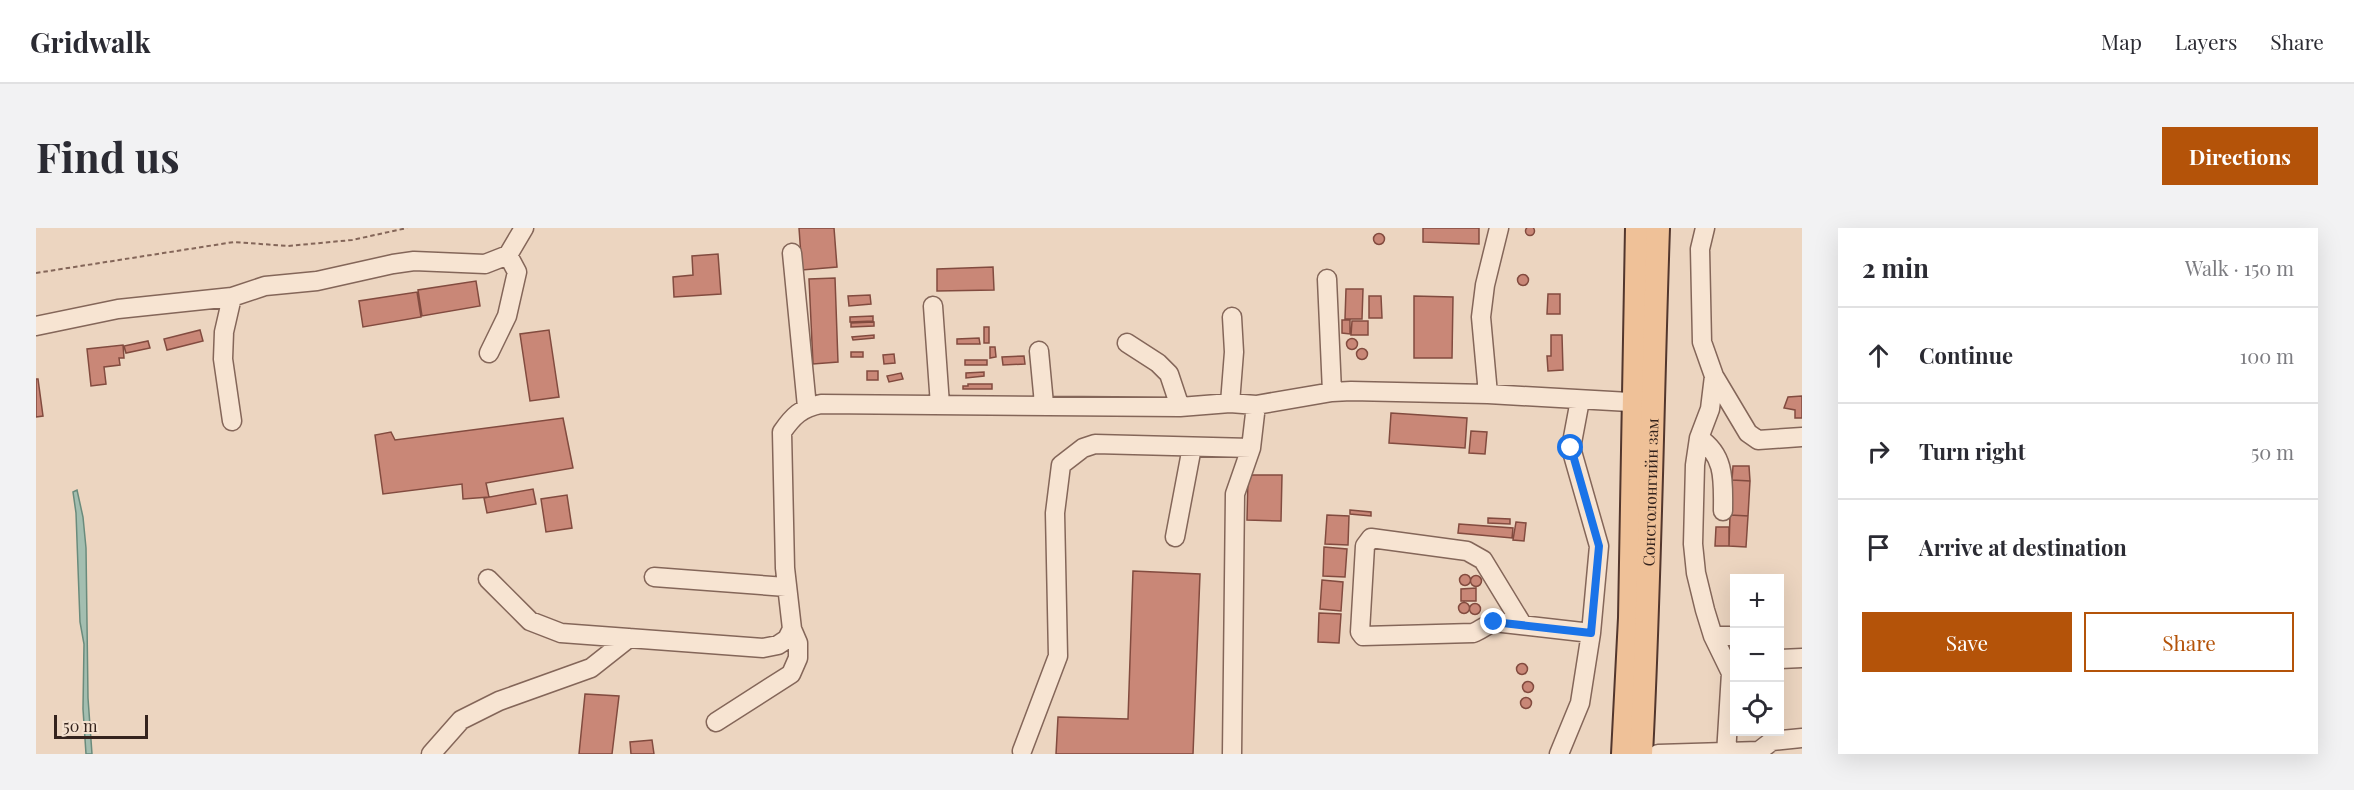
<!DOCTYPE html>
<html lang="en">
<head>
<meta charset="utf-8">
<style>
	body { margin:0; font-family:"Playfair Display",serif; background:#f2f2f3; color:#2b2b33 }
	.controls { position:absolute; right:18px; bottom:18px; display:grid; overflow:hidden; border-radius:0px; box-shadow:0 6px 24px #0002 }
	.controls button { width:54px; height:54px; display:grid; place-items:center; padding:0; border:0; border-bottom:2px solid #e1e1e2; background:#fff; color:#2b2b33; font:30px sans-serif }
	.scale { position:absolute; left:18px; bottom:15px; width:94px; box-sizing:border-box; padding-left:6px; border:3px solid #34231d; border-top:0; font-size:16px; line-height:21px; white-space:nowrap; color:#34231d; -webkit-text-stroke:4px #f4e1cf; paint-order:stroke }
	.stop { position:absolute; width:18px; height:18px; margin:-14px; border:4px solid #1a73e8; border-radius:50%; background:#fff }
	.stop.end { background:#1a73e8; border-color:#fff; box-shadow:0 2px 6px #0008 }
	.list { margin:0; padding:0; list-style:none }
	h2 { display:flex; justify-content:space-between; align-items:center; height:78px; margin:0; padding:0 24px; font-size:26px }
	h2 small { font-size:20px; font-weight:400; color:#7c7c81 }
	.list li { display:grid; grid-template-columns:39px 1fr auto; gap:18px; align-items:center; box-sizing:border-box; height:96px; padding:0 24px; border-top:2px solid #e1e1e2 }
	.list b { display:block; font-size:22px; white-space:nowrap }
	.list em { font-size:20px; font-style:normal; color:#7c7c81 }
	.actions { display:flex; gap:12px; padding:18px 24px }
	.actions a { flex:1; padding:14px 0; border:2px solid #b45309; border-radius:0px; text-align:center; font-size:21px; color:#b45309 }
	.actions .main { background:#b45309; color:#fff }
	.icon { flex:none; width:33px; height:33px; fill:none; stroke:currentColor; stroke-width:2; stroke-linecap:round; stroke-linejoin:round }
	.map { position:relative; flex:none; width:1766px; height:526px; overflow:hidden; border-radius:0px }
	header { display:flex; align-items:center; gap:36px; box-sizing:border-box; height:84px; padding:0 30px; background:#fff; border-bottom:2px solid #e1e1e2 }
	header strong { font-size:28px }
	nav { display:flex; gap:33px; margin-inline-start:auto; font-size:21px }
	.intro { display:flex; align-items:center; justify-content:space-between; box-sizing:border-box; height:144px; padding:0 36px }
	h1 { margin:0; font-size:42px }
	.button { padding:15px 27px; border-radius:0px; background:#b45309; color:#fff; font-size:21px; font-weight:700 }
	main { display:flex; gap:36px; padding:0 36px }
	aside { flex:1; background:#fff; border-radius:0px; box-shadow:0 6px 24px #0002 }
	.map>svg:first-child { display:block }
</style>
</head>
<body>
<header>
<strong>Gridwalk</strong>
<nav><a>Map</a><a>Layers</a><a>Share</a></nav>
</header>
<div class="intro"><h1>Find us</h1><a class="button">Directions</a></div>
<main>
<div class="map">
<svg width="1766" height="526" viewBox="0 0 1766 526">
	<rect width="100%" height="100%" fill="#ecd5c0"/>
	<path fill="#a3beb0" stroke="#6a8b7c" stroke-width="1.5" d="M41 262 47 289 50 320 52 470 56 526H50L47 481 48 416 44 394 40 285 37 264Z"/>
	<path fill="#c98777" stroke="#824b3f" stroke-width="1.5" d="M1489.5 3a4.5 4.5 0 1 1 9 0a4.5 4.5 0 1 1-9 0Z
		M763 0H798L801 39 766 42Z
		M1387 0H1443V16L1387 14Z
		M1337.5 11a5.5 5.5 0 1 1 11 0a5.5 5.5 0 1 1-11 0Z
		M682 26 685 66 638 69 637 49 657 47 656 28Z
		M957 39 958 62 901 63V41Z
		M1481.5 52a5.5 5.5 0 1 1 11 0a5.5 5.5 0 1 1-11 0Z
		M799 50 802 134 777 136 773 51Z
		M440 53 444 78 386 88 382 62Z
		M1310 61H1327L1326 91H1309Z
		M381 64 385 89 327 99 323 73Z
		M1512 66H1524V86H1511Z
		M834 67 835 76 813 78 812 68Z
		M1333 68H1345L1346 90H1333Z
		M1378 68 1417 69 1416 130H1378Z
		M837 88V93L814 94V89Z
		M1306 92H1314V106L1306 105Z
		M1316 93H1332V107H1315Z
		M838 94V98L815 99V95Z
		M948 99H953V115H948Z
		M164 102 167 113 131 122 128 111Z
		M513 102 523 169 494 173 484 106Z
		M838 107V110L817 112 816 109Z
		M1515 107H1526L1527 142 1512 143 1511 128H1515Z
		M943 110 944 116H921V111Z
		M1310.5 116a5.5 5.5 0 1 1 11 0a5.5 5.5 0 1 1-11 0Z
		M112 113 114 120 90 125 88 118Z
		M87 117 88 130H83L84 137 68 139 70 156 55 158 51 121Z
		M954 119H959L960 129 954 130Z
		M1320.5 126a5.5 5.5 0 1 1 11 0a5.5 5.5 0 1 1-11 0Z
		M815 124H827V129H815Z
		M858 126 859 135 848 136 847 127Z
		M988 128 989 136 967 137 966 129Z
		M929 132H951V137H929Z
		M831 143H842V152H831Z
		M948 144V148L930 150V145Z
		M865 145 867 151 853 154 851 148Z
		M0 151H2L7 188 0 189Z
		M932 156H956V161H927V158H932Z
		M1766 168V190H1759V182L1748 180 1752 169Z
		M1355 185 1431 190 1429 220 1353 215Z
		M527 190 537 240 450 255 453 269 427 271 426 256 347 266 339 207 355 204 359 212Z
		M1435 203 1451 204 1449 226 1433 225Z
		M1697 238H1713L1714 253 1696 252Z
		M1212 247H1246L1245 293 1211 292Z
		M1696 252 1714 253 1712 288 1694 287Z
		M497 261 500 276 451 285 448 270Z
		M531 267 536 300 510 304 505 271Z
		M1314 282 1335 284V288L1314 286Z
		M1291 287 1313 288 1312 317 1289 316Z
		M1694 287 1712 288 1710 319 1693 318Z
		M1452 290 1474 291V296L1452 295Z
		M1480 294 1490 295 1488 313 1477 312Z
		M1423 296 1477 300 1476 310 1422 305Z
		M1680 299H1693V318H1679Z
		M1288 319 1311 321 1309 349 1287 348Z
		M1097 343 1164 346 1157 526H1020L1022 489 1092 491Z
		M1423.5 352a5.5 5.5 0 1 1 11 0a5.5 5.5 0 1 1-11 0Z
		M1434.5 353a5.5 5.5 0 1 1 11 0a5.5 5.5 0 1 1-11 0Z
		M1286 352 1307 354 1305 383 1284 381Z
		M1440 360V373H1425V361Z
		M1422.5 380a5.5 5.5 0 1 1 11 0a5.5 5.5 0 1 1-11 0Z
		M1433.5 381a5.5 5.5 0 1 1 11 0a5.5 5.5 0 1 1-11 0Z
		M1283 385 1305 386 1303 415 1282 414Z
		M1480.5 441a5.5 5.5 0 1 1 11 0a5.5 5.5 0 1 1-11 0Z
		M1486.5 459a5.5 5.5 0 1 1 11 0a5.5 5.5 0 1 1-11 0Z
		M549 466 583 468 576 526H543Z
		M1484.5 475a5.5 5.5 0 1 1 11 0a5.5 5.5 0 1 1-11 0Z
		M616 512 618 526H595L594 514Z"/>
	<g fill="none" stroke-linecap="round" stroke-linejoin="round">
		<g stroke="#846659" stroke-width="21">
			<path id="minor" d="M1669 0 1664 21 1666 114 1678 148 1712 205 1722 212 1766 209
				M756 25 771 179
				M1291 51 1296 164
				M897 78 904 177
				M0 98 82 81 196 69 229 58 281 53 357 36 378 33 449 36 472 27 488 0
				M1091 115 1122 135 1133 146 1144 179
				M1003 123 1008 176
				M453 125 471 88 481 44 472 27
				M1678 148 1674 181 1663 210 1659 237 1657 316 1660 345 1669 382 1677 408 1695 445 1690 526
				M1452 166 1445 89 1449 57 1463 0
				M1194 175 1198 124 1196 89
				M196 193 187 131 188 104 196 69
				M1663 210C1690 228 1687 254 1687 283
				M1139 309 1156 219
				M618 349 750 359
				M452 351 494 393 525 405 727 420 742 417 751 411 756 401 749 340 746 204C757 188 765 180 785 176L1144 179 1194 175 1220 177 1296 164 1315 163 1452 166 1611 175
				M1486 396 1447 332 1431 323 1335 310 1329 318 1324 404 1327 408 1437 405C1445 402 1450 397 1458 394L1555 405
				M1677 408H1698
				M1744 431 1766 430
				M680 494 755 446 762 430V415L756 401
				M986 523 1022 428 1019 285 1025 237 1047 220 1059 216 1215 220
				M395 526 425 492 463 473 555 440 593 410
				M1196 526 1199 266 1215 220 1220 177
				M1523 526 1544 475 1555 405 1563 318 1535 220 1544 172
				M1622 526 1723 523 1736 513 1766 510"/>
		</g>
		<g stroke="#52362d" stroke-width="26">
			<g id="major">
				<path d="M1587 526 1594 390 1601 0"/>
				<path id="s1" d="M1605 526C1614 351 1616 175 1622 0"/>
			</g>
		</g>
		<path stroke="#846659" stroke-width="2" stroke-dasharray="4.5 3" stroke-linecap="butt" d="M0 45 198 14 252 18 316 12 371 0"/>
		<use href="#minor" stroke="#f7e4d2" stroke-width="18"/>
		<use href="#major" stroke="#efc198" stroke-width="22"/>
	</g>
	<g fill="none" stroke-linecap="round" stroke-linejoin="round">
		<path stroke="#1a73e8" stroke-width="8" d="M1458 394 1555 405 1563 318 1535 220"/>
	</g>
	<g text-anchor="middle" stroke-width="4.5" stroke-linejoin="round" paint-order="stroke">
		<g font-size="16" fill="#34231d" stroke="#f4e1cf">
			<text dy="6" stroke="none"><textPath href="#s1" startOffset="262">Сонсголонгийн зам</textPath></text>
		</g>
	</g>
</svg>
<div class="controls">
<button>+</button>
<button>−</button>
<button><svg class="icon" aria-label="locate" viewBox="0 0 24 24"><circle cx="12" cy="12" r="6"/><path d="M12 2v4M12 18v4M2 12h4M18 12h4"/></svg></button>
</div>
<div class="scale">50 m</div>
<div class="stop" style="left:1535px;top:220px"></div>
<div class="stop end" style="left:1458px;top:394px"></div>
</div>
<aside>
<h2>2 min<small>Walk · 150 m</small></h2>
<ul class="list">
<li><svg class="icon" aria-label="ahead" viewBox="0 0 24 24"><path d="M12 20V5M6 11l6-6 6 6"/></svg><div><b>Continue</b></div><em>100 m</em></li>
<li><svg class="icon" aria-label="right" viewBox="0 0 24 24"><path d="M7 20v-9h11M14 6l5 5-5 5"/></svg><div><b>Turn right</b></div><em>50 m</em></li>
<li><svg class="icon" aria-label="arrive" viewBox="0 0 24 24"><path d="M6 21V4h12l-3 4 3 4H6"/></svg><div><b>Arrive at destination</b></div></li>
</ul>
<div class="actions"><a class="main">Save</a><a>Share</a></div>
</aside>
</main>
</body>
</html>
